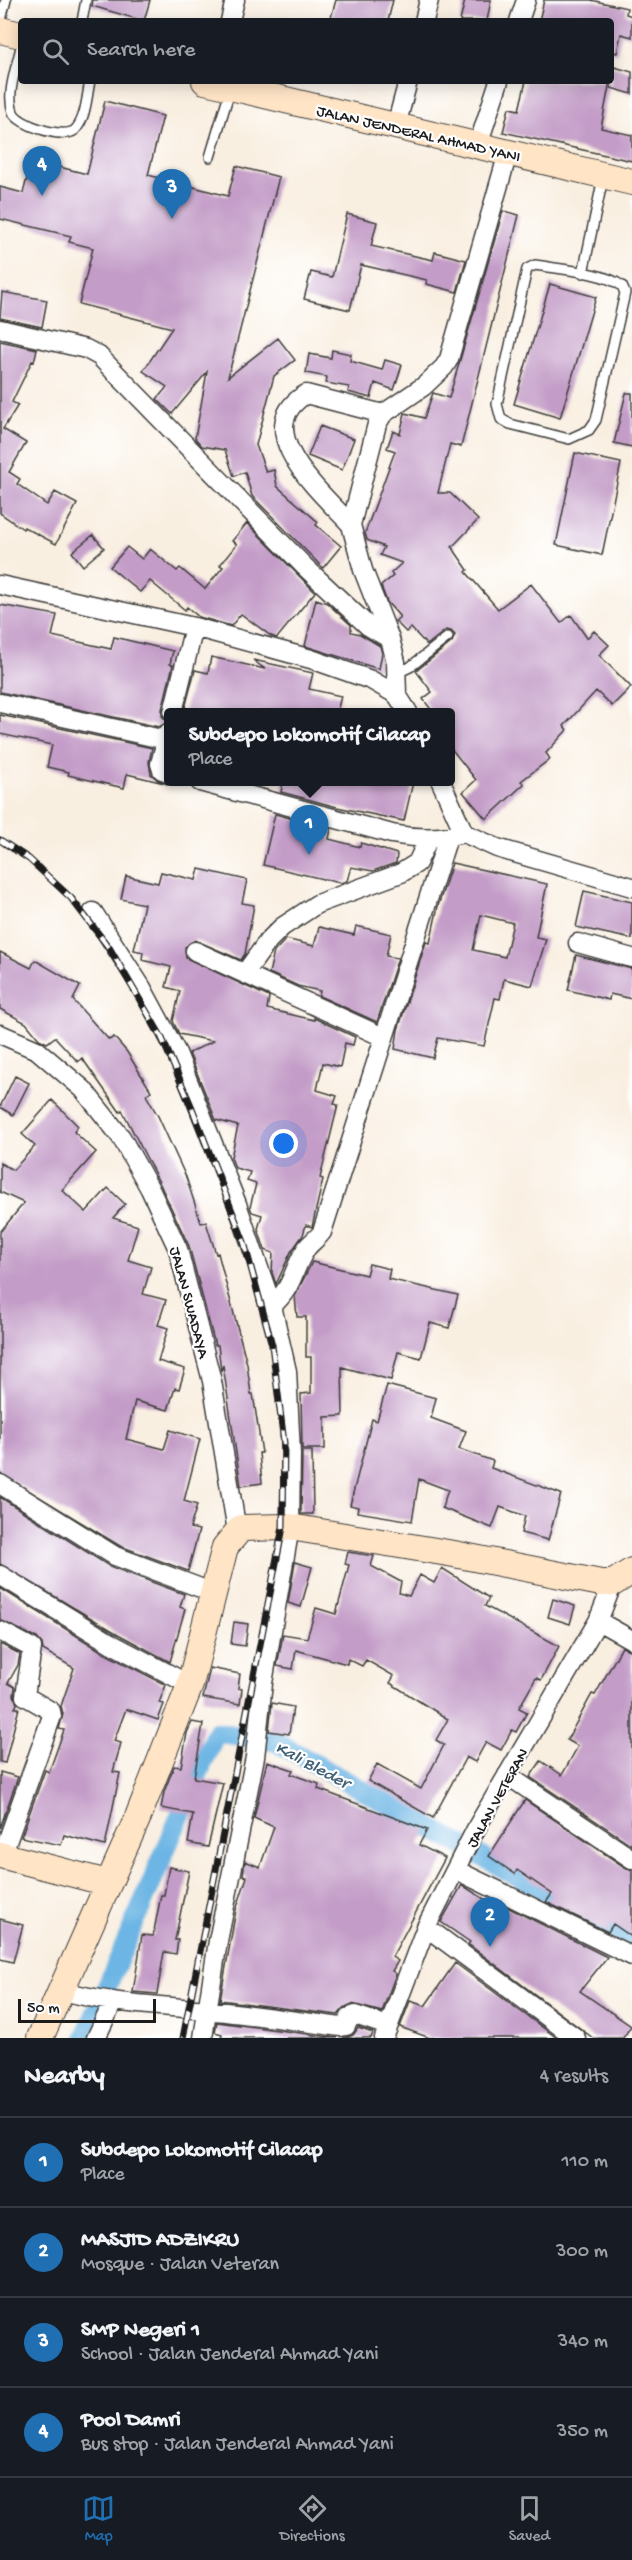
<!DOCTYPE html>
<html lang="en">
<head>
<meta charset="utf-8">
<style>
	body { margin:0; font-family:"Gochi Hand",sans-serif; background:#242831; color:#f1f3f6 }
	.scale { position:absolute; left:18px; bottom:15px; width:138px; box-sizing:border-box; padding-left:6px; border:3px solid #1c1c1c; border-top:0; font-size:16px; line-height:21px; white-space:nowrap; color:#1c1c1c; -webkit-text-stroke:4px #fff; paint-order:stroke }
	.you { position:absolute; left:284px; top:1144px; width:21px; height:21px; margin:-15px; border:4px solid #fff; border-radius:50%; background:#1a73e8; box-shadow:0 0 0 9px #1a73e833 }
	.badge { display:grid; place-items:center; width:39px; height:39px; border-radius:50%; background:#1f6fb2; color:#fff; font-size:20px; font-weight:700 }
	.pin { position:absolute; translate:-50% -50px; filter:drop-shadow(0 2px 3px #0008) }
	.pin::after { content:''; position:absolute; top:32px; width:21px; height:18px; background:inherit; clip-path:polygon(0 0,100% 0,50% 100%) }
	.popup { position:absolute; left:164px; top:708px; width:291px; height:78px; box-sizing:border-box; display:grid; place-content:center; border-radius:6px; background:#171b24; filter:drop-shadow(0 2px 4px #0005); font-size:20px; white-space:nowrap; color:#9ea1a6 }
	.popup b { font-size:22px; color:#f1f3f6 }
	.popup::after { content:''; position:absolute; left:50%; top:100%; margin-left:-12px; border:12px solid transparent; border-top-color:#171b24 }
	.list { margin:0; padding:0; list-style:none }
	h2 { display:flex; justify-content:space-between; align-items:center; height:78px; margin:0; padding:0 24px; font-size:26px }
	h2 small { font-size:20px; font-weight:400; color:#9ea1a6 }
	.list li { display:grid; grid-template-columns:39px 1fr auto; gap:18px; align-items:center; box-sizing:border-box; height:90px; padding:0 24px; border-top:2px solid #363941 }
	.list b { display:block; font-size:22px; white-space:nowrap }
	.list p { margin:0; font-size:20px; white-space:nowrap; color:#9ea1a6 }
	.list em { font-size:20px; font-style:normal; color:#9ea1a6 }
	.icon { flex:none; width:33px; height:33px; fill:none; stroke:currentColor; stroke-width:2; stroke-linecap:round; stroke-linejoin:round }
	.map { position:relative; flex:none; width:632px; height:2038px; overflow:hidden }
	.search { position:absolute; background:#171b24; box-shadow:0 3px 15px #0003; left:18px; right:18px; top:18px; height:66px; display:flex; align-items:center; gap:15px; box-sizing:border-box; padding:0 21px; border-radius:6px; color:#9ea1a6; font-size:22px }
	.sheet { height:438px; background:#171b24 }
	nav { display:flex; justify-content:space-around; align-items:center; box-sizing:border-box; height:84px; border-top:2px solid #363941; background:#171b24; font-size:16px; color:#9ea1a6 }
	nav a { display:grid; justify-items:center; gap:3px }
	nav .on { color:#1f6fb2 }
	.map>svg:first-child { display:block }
</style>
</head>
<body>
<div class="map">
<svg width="632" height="2038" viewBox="0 0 632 2038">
	<rect width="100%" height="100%" fill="#fff"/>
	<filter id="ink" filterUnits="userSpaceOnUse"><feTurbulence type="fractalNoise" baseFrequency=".0167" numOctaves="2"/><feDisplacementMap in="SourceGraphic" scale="12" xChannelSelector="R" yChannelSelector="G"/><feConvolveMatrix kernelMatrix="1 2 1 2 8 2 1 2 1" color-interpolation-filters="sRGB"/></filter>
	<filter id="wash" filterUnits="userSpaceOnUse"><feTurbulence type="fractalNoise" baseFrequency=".008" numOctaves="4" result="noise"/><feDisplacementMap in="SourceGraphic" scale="24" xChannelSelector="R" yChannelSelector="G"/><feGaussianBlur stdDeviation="1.35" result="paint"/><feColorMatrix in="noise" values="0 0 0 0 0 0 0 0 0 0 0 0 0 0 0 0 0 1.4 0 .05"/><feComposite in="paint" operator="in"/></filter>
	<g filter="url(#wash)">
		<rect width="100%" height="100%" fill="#f9efe1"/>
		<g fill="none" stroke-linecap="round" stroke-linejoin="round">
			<path stroke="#6cb5e4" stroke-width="20" d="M85 2038 216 1732 276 1742 632 1940"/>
		</g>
		<g id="blocks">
			<path fill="#c39cc7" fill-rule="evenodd" d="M93 0H150L144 21 92 6Z
				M336 0H393L388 21H330Z
				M465 0H491L487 21H460Z
				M544 0H591L627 8 626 14 632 16V37L621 34 617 53 611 52V21H539Z
				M611 66 632 72V94L611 88Z
				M526 81H610L601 128 632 135V161L503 132 509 108 519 110Z
				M105 101 163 116 148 175 228 196 236 166 279 177 228 377 278 338 295 360 274 376 256 445 266 472 274 470 277 486 318 522 316 525 341 546 323 568 252 496 245 472 234 476 225 450 202 446 195 438 207 372 172 414 157 399 167 387 143 371 172 328 79 304 93 248 69 242 71 236 0 219V187L23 193 32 160 87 174Z
				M503 211 519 215 461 447 450 444 438 493H450L478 520 452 547 468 570 466 572 498 609 531 584 561 623 571 615 587 638 594 631 609 645 599 655 631 687 612 706 596 691 564 726 567 730 546 753 550 759 521 781 524 784 486 819 463 792 476 780 450 747V712H433L423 699 432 692 416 671 452 642 455 635 451 631 446 630 427 645 411 628 406 632 395 621 400 617 387 602 381 586 393 576 391 573 402 563 380 555 384 547 367 540 365 533 395 451 387 448 393 431 400 434 405 413 424 418 433 393 449 398Z
				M347 214 377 222 371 246 433 260 435 252 466 260 457 292 426 284 427 280 361 265 350 310 304 299 311 272 332 277Z
				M550 284 596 297 560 418 514 404Z
				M2 292 47 300 42 327 0 318Z
				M0 341 37 349 34 362 32 361 12 402 18 405 3 429 26 443 9 472 20 479 17 484 47 505 55 492 77 504 56 544 24 527 23 529 0 513Z
				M332 350 351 354 350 361 382 370 385 360 402 365 394 390 375 383 371 398 348 392 349 387 326 383 327 377 306 373 309 354 331 358Z
				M626 393H632V447L614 443Z
				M320 426 354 439 342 470 308 456Z
				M575 453 621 463 602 555 556 545Z
				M247 523 315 592 277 638 271 636 241 614 231 626 199 617 187 607 185 610 150 581 140 592 110 567 127 547 142 559 150 549 177 571 180 568 205 589 223 567 220 565 237 544 232 541Z
				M93 535 104 548 83 566 72 552Z
				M316 599 327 603 351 625V632L360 634 380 646 382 653 379 669 305 646Z
				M0 605 57 615 52 636 111 649 114 637 173 651 170 664 173 665 162 710V716L168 722 159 727 0 692Z
				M211 657 265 669 253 660 313 673 309 689 341 696 337 712H184L195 670 208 673Z
				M0 715 152 748 149 762 151 774 158 780 168 784 127 774 124 788 68 775 69 772 47 767 52 745 0 734Z
				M283 782H413L404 821 337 807 281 792Z
				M275 814 331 829 329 839 360 847 361 843 397 854 396 863 373 871 351 867 347 881 340 883 263 865Z
				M452 863 547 884 536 937 546 939 532 986 504 979 500 999 495 998 484 1046 438 1038 433 1058 395 1049 398 1030 426 942 430 943 438 906ZM481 915 513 923 505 957 473 950Z
				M199 869 247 880 242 903 254 905 245 954 241 960 195 940 185 947 186 958 269 997 267 1009 314 1020V1018L355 1037 353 1045 345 1043 340 1067 323 1063 317 1090 337 1096 334 1104 338 1105 320 1178 323 1179 312 1227 306 1225 303 1235 291 1252 276 1284 272 1273 273 1253 265 1250 258 1229 262 1215 252 1212 250 1207 256 1184 247 1181 250 1172 235 1168 231 1157 238 1126 216 1120 189 1053 213 1041 179 1034 173 1021 180 991 166 987 171 967 142 960 143 952 134 950 144 904 121 899 126 876 158 883 161 872 196 880Z
				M584 891 632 902V939L576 927Z
				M356 926 391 934 386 956 398 958 377 1022 319 996 320 991 298 986 269 973 274 952 286 939 314 946 319 927 354 935Z
				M0 952 31 968 35 960 80 986 73 1000 109 1040 114 1037 127 1052 151 1091 146 1095 158 1116 186 1177 201 1223 206 1222 216 1254 218 1253 247 1364 251 1394H253L262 1453H259L262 1483 241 1486 223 1365 221 1371 218 1345H215L189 1246 160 1184 122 1110 120 1112 82 1058 78 1062 55 1037 47 1043 39 1039 26 1023 0 1009Z
				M576 955 632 969V999L610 994 609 1000 568 990Z
				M15 1076 29 1083 13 1115 0 1107Z
				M52 1100 78 1126 74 1132 96 1152 62 1190 86 1212 108 1188 125 1204 113 1218 138 1226 128 1260 151 1267 143 1294 166 1300 158 1325 168 1328 158 1361 185 1369 179 1389 175 1388 168 1410 135 1401 126 1439 164 1449 170 1430 200 1439 184 1501 197 1505 190 1528 199 1530 188 1571 120 1546 0 1473V1232L24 1203 0 1192V1163L13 1170 35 1146 22 1134Z
				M312 1262 366 1275 369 1264 390 1269 388 1279 458 1295 449 1328 430 1323 421 1358 398 1352 391 1380 342 1367 343 1416 325 1417V1449H302L301 1394 311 1393V1357H306V1317H297L295 1296Z
				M387 1385 436 1398 431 1418 466 1431 459 1449 493 1461 491 1468 561 1494 548 1540 521 1533 525 1516 500 1507 492 1528 442 1508 448 1490 419 1479 412 1521 357 1512 358 1507 350 1505 372 1419 377 1421Z
				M302 1451H312L313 1514H301Z
				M0 1497 109 1566 184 1594 180 1607 185 1609 170 1662 118 1634 0 1564Z
				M348 1552 374 1556 371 1566 401 1582 399 1593 409 1596 420 1575 434 1583 442 1568 489 1598 485 1606 559 1646 541 1680 536 1678 519 1708 527 1712 516 1732 512 1730 501 1750 486 1742 475 1762 466 1757 433 1818 368 1781 377 1764 421 1789 444 1745 436 1740 448 1719 446 1718 390 1683 394 1676 366 1660 362 1666 348 1659 347 1664 296 1650 293 1669 277 1666 283 1634 307 1638 316 1608 336 1614 349 1565 345 1564Z
				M295 1562 312 1567 301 1607 288 1603Z
				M0 1588 106 1654 166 1685 159 1703 164 1704 158 1720 126 1709 114 1741 121 1743 113 1772 120 1773 105 1846 64 1835 61 1845 21 1837 45 1770 49 1772 64 1730 59 1729 63 1714 61 1706 74 1668 43 1650 42 1644 37 1638 0 1620Z
				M553 1599 575 1606 570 1624 548 1617Z
				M234 1622 248 1624 245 1646 231 1644Z
				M0 1644 20 1654 18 1665 8 1683 15 1687 14 1695 17 1704 15 1708H19L5 1763 0 1762Z
				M622 1647 632 1651V1845L530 1777 541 1761 562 1775 578 1746 567 1740 592 1694 595 1695Z
				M210 1668 240 1674 238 1688 242 1689 240 1704 203 1698Z
				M272 1703 293 1707 289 1734 269 1731Z
				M192 1722 203 1724 194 1778 223 1783 208 1847 188 1843 193 1814 161 1808 164 1792 174 1766 181 1767 187 1733Z
				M267 1761 293 1770 291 1774 319 1784 318 1789 427 1830 419 1845 445 1858 392 1957 398 1961 392 1971 396 1974 382 2012 352 2004 345 2007 338 2015 220 2000 236 1910 247 1877 243 1875 245 1861 260 1867 274 1827 254 1818Z
				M0 1772 18 1777 0 1828Z
				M525 1800 626 1868 632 1870V1937L613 1924 608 1932 546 1902 552 1894 517 1870 515 1874 489 1856Z
				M169 1867 189 1871 175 1940H178L176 1954 164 1952 157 1994 133 1992 142 1935 153 1936 161 1895H164Z
				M462 1885 495 1906 497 1902 607 1957 580 1991 631 2026 623 2038H593L468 1944 470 1942 441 1922Z
				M0 1919 23 1925 13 1962 0 1959Z
				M455 1963 557 2038H430L400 2027 410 2001 425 2006Z
				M217 2022 255 2027 338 2038H221L222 2034 215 2032Z
				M358 2028 373 2033 371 2038H343L353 2035Z"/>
		</g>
	</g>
	<g filter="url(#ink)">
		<use href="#blocks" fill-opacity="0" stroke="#3d3c3a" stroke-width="1.5"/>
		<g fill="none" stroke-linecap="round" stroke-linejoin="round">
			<g stroke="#3d3c3a" stroke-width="12">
				<path id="lane" d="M82 21 86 0
					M0 24 6 0
					M21 47C17 66 6 93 13 112 17 124 63 140 75 130 86 119 87 95 90 81
					M210 157 230 90
					M535 265C558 269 604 272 622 286L625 293 596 420 589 430 569 439 510 424 501 419 497 404 527 269Z
					M583 273 603 178
					M397 673 410 667 448 637"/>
			</g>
			<g stroke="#3d3c3a" stroke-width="21">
				<path id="street" d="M230 21 235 0
					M424 21 429 0
					M519 21 526 0
					M396 126 408 81
					M478 145 499 81
					M0 329 86 349 99 356 305 567 368 626 390 639
					M351 525C325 496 246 430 306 394L383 414
					M0 585 194 627 311 659 371 680 397 695 408 712
					M397 695 396 662 390 639 363 570 351 525 377 424 383 414 424 386 444 367 449 359 508 153
					M0 703 166 740
					M173 712 194 627
					M168 733 160 764 162 770 168 772
					M200 782 392 834C417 839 439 839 464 833
					M441 782 464 833 497 848 632 887
					M93 912 142 988 177 1053 237 1204 272 1306 287 1371 291 1454 290 1527 263 1683 255 1757 218 1941 203 2038
					M578 943 632 958
					M195 951 383 1037
					M245 973 268 941 282 927 317 904 401 873 417 863 429 838
					M0 1034 37 1050 83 1089 121 1137 150 1189 178 1249 212 1381 237 1531
					M272 1306C295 1284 291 1273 306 1249 310 1243 317 1239 322 1232L448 837
					M0 1484 115 1556 214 1593
					M0 1575 112 1644 190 1685
					M598 1621 632 1640
					M0 1631 32 1648 25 1696 51 1711 52 1716 2 1856
					M507 1775 632 1859
					M456 1870 632 1956
					M426 1927 576 2038
					M60 1990C108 2004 155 2005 205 2010 250 2014 296 2021 341 2027L346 2026 350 2017 355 2015 388 2026
					M96 2038 113 2002
					M384 2038 426 1927 478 1825 598 1621 613 1583"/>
			</g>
			<g stroke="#3d3c3a" stroke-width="28">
				<path id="secondary" d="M0 30 21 35
					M205 81 632 182
					M0 1855 108 1883
					M40 2038 138 1817 190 1685 225 1547 241 1528 290 1527 454 1554 601 1583H613L632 1571"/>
			</g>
			<use href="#lane" stroke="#fff" stroke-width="9"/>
			<use href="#street" stroke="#fff" stroke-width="18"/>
			<use href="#secondary" stroke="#ffe4c6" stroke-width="26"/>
			<g stroke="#1c1c1c" stroke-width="7">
				<path id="rail" d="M0 840 29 859 71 898 110 949 161 1036 192 1108 244 1242 272 1345 284 1443 283 1527 183 2038"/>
			</g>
			<use href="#rail" stroke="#fff" stroke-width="4.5" stroke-dasharray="14" stroke-linecap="butt"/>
		</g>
	</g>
	<g text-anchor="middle" stroke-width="4.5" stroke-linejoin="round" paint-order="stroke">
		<g font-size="16" fill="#1c1c1c" stroke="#fff">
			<text transform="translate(419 132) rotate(13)" y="6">JALAN JENDERAL AHMAD YANI</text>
			<text transform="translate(191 1302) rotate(75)" y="6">JALAN SWADAYA</text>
			<text transform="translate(496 1797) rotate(-61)" y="6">JALAN VETERAN</text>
		</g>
		<g font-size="18" font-style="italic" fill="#406176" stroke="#fff">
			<text transform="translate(313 1764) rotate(28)" y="6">Kali Bleder</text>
		</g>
	</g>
</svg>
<div class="scale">50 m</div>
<div class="you"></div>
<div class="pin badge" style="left:309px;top:855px">1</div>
<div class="popup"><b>Subdepo Lokomotif Cilacap</b>Place</div>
<div class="pin badge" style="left:490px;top:1947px">2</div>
<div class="pin badge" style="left:172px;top:219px">3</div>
<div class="pin badge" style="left:42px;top:196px">4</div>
<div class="search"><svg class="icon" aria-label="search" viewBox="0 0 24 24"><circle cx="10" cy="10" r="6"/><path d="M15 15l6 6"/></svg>Search here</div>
</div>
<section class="sheet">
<h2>Nearby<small>4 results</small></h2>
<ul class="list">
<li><span class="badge">1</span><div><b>Subdepo Lokomotif Cilacap</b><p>Place</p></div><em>110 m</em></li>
<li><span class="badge">2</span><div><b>MASJID ADZIKRU</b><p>Mosque · Jalan Veteran</p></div><em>300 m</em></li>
<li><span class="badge">3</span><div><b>SMP Negeri 1</b><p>School · Jalan Jenderal Ahmad Yani</p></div><em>340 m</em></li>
<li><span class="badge">4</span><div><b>Pool Damri</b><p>Bus stop · Jalan Jenderal Ahmad Yani</p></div><em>350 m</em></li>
</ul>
</section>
<nav>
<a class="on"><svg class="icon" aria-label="map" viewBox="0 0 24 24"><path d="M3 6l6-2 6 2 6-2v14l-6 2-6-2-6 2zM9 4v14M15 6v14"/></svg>Map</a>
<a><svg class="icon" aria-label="directions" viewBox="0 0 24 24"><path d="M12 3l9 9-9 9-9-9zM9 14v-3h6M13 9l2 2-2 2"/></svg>Directions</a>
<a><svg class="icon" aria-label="saved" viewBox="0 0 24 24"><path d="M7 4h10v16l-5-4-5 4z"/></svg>Saved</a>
</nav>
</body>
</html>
